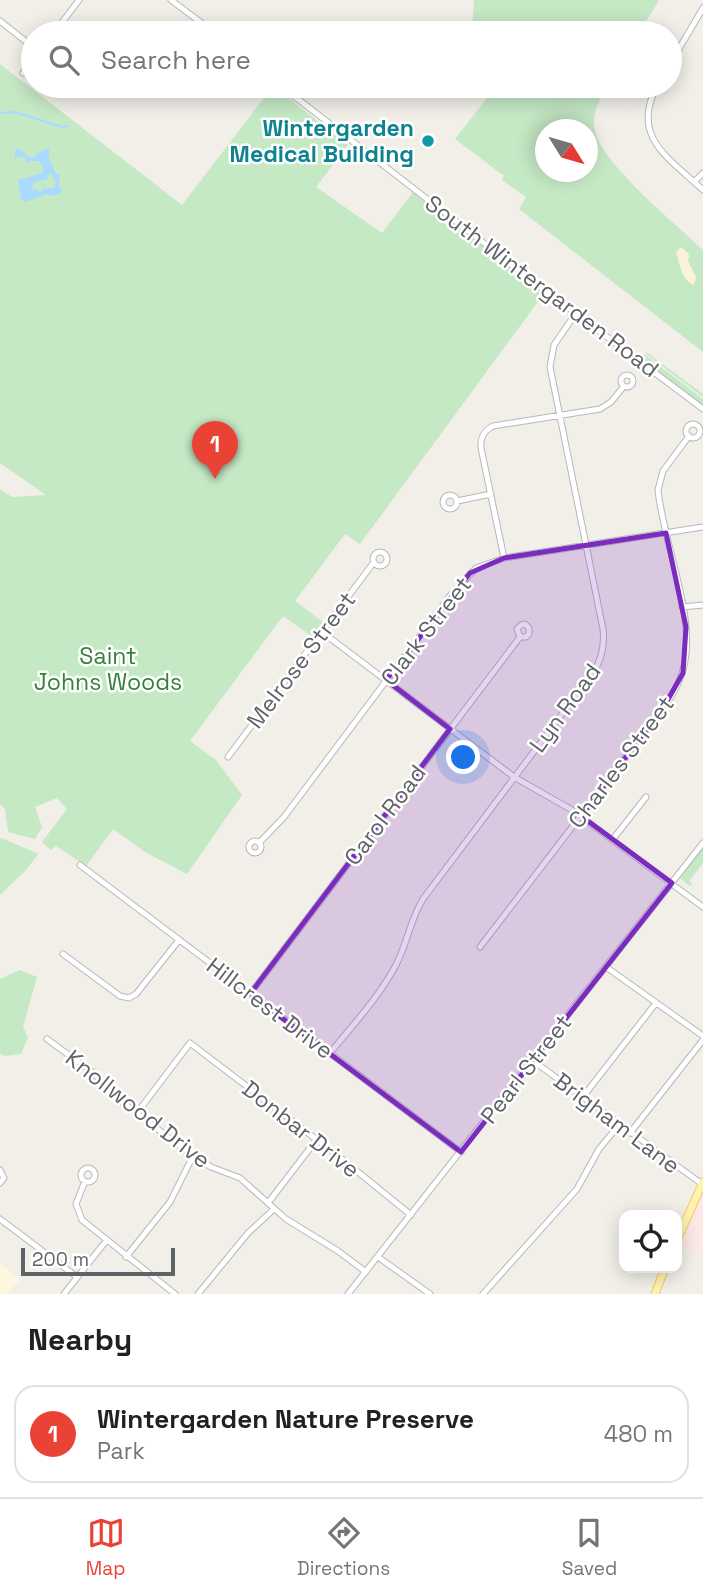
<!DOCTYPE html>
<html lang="en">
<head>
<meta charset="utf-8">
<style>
	body { margin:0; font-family:"Space Grotesk",sans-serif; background:#f2f2f2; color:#202124 }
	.controls { position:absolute; right:21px; bottom:21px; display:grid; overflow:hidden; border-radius:14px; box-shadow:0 4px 18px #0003 }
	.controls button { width:63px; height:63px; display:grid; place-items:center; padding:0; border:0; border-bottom:2px solid #e0e0e0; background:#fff; color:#202124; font:35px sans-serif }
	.compass { position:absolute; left:535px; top:119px; width:63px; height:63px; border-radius:50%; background:#fff; box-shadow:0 4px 18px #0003; rotate:127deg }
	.scale { position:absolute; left:21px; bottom:18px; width:154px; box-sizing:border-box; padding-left:7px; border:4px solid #5f6368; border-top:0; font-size:19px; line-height:24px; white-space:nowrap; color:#5f6368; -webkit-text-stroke:5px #fff; paint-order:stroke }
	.you { position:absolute; left:464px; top:758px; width:24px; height:24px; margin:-18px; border:5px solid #fff; border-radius:50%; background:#1a73e8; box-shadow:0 0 0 10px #1a73e833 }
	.badge { display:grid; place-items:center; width:46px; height:46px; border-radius:50%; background:#ea4335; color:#fff; font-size:23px; font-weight:700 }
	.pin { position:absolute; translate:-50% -58px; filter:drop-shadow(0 2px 4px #0008) }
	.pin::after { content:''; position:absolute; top:37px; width:24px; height:21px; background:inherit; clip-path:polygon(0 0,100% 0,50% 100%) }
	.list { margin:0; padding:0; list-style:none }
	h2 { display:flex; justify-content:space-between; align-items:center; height:91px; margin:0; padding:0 28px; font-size:30px }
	h2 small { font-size:23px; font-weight:400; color:#757577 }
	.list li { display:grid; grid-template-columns:46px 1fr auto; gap:21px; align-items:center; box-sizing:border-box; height:98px; margin:0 14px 14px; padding:0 14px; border:2px solid #e0e0e0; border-radius:21px }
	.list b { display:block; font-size:26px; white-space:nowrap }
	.list p { margin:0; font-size:23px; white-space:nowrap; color:#757577 }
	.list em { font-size:23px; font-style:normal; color:#757577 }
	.icon { flex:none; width:38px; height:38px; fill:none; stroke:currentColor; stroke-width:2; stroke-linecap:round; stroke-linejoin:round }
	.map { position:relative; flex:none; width:703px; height:1294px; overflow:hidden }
	.search { position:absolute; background:#fff; box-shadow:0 4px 18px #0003; left:21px; right:21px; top:21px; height:77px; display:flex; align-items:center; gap:18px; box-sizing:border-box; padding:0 24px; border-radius:38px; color:#757577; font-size:26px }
	.sheet { height:203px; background:#fff }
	nav { display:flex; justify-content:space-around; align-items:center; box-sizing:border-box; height:98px; border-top:2px solid #e0e0e0; background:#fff; font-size:19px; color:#757577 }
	nav a { display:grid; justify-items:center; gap:4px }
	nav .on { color:#ea4335 }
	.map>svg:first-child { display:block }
</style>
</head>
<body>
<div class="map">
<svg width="703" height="1294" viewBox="0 0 703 1294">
	<rect width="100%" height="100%" fill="#f1efe8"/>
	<path fill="#fef7e0" d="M0 1264 20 1279 8 1294H0Z"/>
	<path fill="#fce8e6" d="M703 1190V1256L681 1245Z"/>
	<path fill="#c5e8c5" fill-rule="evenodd" d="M474 0H659L639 33H468L472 28Z
		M0 64 182 205 273 86 348 145 316 187 382 233 413 192 545 292 360 544 345 534 295 601 324 623 313 637 283 616 190 741 216 760 242 795 187 874 145 852 113 829 86 866 56 846 51 850 42 842 67 809 57 798 35 807 42 827 35 839 8 832 5 809 0 804V489L12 497 46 495 0 463Z
		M482 86H607C599 100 591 115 595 131 602 164 677 225 703 250V352L519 209 526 197 502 180 504 176 455 139 491 93ZM546 130H588V172H546Z
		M646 352 703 394V397L645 353Z
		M644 354 703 399V406L643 360Z
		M2 838 38 854 26 870 0 895V839Z
		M703 847V863L689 881 692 883 690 886 680 878Z
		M20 970 37 977 23 1027 28 1037 21 1054 5 1056 0 1054V979Z"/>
	<path fill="#fbf3d9" d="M681 247 689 254 688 261 696 277 694 285C681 280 680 263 676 252Z"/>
	<path fill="#aadaff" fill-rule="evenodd" d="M15 149H20L29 157H36L35 154 48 149 50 151 48 156 56 174 60 175 59 185 62 191 54 196 46 194 26 202 21 199 18 180 43 173 42 165 39 161H30L27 164 25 157 19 156 15 159ZM49 174H52L56 183 54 188 42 189 40 193 38 190 32 189 31 187 36 181 47 179Z"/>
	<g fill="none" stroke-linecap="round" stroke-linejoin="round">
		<path stroke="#aadaff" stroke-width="2" d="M0 113 14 112 63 127 69 126"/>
		<g stroke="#b5b8bc" stroke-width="7">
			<path id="minor" d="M171 0 215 33
				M0 21 33 47
				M54 33 79 0
				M670 64 703 8
				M23 73 33 60
				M281 86 546 291 703 409
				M657 86C630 137 669 158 703 190
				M694 182 703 173
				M621 381a6 6 0 1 1 12 0a6 6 0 1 1-12 0Z
				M686 431a7 7 0 1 1 14 0a7 7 0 1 1-14 0Z
				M443 502a7 7 0 1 1 14 0a7 7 0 1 1-14 0Z
				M457 501 491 494
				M373 559a7 7 0 1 1 14 0a7 7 0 1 1-14 0Z
				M504 558 481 448C480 437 484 431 493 426L600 409 611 402 624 386
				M682 607 703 605
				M322 632 514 777 572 810 703 907
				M228 757 374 562
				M613 839 646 797
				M249 847a6 6 0 1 1 12 0a6 6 0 1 1-12 0Z
				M259 843 284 817 449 597 476 568 504 558 703 527
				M80 865 461 1152
				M480 947 662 710C673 695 682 680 685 661 694 612 663 541 658 490L663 471 689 436
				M63 954 120 996 129 998 136 994 179 940
				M606 967 703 1036
				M250 994 520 637H526L529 634V628L525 624 521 625 517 629 520 637
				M47 1039 92 1072 122 1102 193 1156 211 1167 240 1178 286 1219 338 1251 366 1272
				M330 1053C353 1025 379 997 396 965 407 944 410 920 423 899L593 673C602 659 605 646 603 629L550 367 554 345 576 313
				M532 1060 702 1184
				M582 1098 656 1003
				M137 1113 190 1043 342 1159 411 1215
				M630 1133 703 1040
				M81 1175a7 7 0 1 1 14 0a7 7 0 1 1-14 0Z
				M0 1170 4 1178 0 1183
				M85 1181 76 1204 82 1220 175 1294
				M268 1203 317 1139
				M0 1219 77 1277
				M126 1257 170 1202 193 1156
				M378 1257 430 1294
				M64 1294 106 1241
				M198 1294 248 1233 274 1209
				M348 1294 703 843
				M483 1294 577 1189 599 1149 619 1125"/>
		</g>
		<g stroke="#f2c960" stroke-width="9">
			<path id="major" d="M677 1240 703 1182
				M655 1294 665 1268"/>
		</g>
		<use href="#minor" stroke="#fff" stroke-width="5"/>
		<use href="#major" stroke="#fff2af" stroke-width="7"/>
	</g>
	<path fill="#7b2cbf" fill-opacity="0.2" stroke="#7b2cbf" stroke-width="5" stroke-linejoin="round" d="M666 533 686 627 683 673 662 710 581 816 672 883 461 1152 250 994 450 729 386 680 470 573 504 558Z"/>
	<circle fill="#0f9aa8" stroke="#fff" stroke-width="2.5" cx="428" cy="141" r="7"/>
	<g text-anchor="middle" stroke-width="5" stroke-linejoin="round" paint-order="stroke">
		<g font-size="23" font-weight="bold" fill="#0d838f" stroke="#fff" text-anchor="end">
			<text x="414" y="136">Wintergarden<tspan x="414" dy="26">Medical Building</tspan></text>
		</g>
		<g font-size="23" fill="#5f6368" stroke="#fff">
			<text transform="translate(542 286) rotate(37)" y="8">South Wintergarden Road</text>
			<text transform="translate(426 631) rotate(-52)" y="8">Clark Street</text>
			<text transform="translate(301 660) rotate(-53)" y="8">Melrose Street</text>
			<text transform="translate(565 708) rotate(-54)" y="8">Lyn Road</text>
			<text transform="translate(621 762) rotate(-53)" y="8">Charles Street</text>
			<text transform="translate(385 815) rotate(-53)" y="8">Carol Road</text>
			<text transform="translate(270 1008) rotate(37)" y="8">Hillcrest Drive</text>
			<text transform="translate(526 1069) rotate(-52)" y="8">Pearl Street</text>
			<text transform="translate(138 1109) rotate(38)" y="8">Knollwood Drive</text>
			<text transform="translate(617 1123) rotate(37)" y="8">Brigham Lane</text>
			<text transform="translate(301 1129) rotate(38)" y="8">Donbar Drive</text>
		</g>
		<g font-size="23" fill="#348238" stroke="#fff">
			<text x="108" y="664">Saint<tspan x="108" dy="26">Johns Woods</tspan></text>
		</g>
	</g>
</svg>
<div class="controls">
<button><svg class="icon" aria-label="locate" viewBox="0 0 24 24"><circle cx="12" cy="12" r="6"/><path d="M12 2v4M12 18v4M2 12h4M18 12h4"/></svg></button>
</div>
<svg class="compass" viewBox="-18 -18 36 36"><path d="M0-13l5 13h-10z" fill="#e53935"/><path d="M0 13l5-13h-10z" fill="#757577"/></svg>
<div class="scale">200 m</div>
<div class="you"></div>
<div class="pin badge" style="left:215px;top:479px">1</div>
<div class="search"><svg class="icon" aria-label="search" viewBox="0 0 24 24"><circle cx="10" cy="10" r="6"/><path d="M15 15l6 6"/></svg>Search here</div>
</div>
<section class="sheet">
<h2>Nearby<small></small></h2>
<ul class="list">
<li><span class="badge">1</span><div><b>Wintergarden Nature Preserve</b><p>Park</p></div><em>480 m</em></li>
</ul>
</section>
<nav>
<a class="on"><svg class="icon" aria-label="map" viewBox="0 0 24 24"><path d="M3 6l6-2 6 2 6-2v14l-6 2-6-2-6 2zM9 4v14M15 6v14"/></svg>Map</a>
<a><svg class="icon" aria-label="directions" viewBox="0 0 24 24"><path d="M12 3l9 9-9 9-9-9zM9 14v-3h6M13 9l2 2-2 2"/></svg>Directions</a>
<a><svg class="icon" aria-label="saved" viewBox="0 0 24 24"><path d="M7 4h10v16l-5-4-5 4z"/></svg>Saved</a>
</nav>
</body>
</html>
